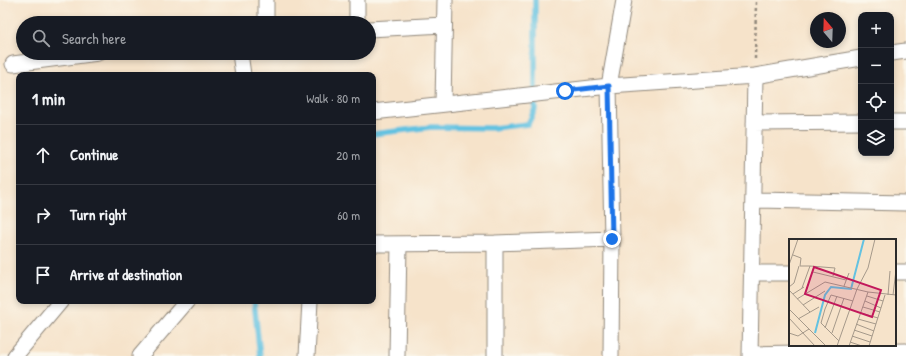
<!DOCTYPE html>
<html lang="en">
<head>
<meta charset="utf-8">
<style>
	body { margin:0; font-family:"Patrick Hand",sans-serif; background:#242831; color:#f1f3f6 }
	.controls { position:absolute; right:12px; top:12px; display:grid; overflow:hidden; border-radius:8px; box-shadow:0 2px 6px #0003 }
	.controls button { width:36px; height:36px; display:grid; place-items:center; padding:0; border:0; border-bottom:1px solid #363941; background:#171b24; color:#f1f3f6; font:20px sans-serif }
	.compass { position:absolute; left:810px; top:12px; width:36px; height:36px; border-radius:50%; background:#171b24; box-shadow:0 2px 6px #0003; rotate:341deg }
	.stop { position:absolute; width:12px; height:12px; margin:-9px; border:3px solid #1a73e8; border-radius:50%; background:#fff }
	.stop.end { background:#1a73e8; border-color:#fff; box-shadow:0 1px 4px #0008 }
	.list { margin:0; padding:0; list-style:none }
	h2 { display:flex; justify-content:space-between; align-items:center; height:52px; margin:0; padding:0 16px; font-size:17px }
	h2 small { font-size:13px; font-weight:400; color:#9ea1a6 }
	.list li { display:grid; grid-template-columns:26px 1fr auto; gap:12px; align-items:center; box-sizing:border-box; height:60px; padding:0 16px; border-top:1px solid #363941 }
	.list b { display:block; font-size:15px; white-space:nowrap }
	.list em { font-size:13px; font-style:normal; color:#9ea1a6 }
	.icon { flex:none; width:22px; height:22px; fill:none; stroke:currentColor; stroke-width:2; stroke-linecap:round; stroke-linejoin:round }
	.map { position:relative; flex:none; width:906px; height:356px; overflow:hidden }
	.search { position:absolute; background:#171b24; box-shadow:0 2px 6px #0003; left:16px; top:16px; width:360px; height:44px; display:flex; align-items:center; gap:10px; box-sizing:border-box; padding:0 14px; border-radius:22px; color:#9ea1a6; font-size:15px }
	.panel { position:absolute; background:#171b24; box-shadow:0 2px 6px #0003; left:16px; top:72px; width:360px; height:232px; border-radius:8px }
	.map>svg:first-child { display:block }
</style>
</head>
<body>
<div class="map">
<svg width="906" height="356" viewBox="0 0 906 356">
	<rect width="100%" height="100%" fill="#fbf7ec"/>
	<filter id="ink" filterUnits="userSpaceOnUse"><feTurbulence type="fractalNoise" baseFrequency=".025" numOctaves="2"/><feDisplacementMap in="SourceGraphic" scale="8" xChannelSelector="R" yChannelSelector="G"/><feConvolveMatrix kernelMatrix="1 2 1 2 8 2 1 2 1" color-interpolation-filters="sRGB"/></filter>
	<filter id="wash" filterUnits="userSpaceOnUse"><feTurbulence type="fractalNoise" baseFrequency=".012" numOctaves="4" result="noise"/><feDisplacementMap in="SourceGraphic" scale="16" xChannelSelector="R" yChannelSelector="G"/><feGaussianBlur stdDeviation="0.9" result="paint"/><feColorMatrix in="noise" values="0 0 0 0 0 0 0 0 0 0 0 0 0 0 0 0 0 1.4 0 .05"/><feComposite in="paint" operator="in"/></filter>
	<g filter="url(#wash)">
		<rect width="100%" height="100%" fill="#f6e3ca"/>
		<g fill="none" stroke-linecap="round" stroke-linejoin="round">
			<path stroke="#63c2e1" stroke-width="5.5" d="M373 134 431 127 493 128 528 124 535 109V0
				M254 301 260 356"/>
		</g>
	</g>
	<g filter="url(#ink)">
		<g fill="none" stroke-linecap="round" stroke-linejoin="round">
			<g stroke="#90877a" stroke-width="17">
				<path id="minor" d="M357 0V23
					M266 23V0
					M369 29 444 25
					M240 53 243 75
					M891 53 906 51
					M13 64 98 53
					M443 104 445 0
					M373 112 609 86 755 76 861 58
					M891 122H906
					M754 123 861 122
					M753 200 906 203
					M373 244 495 243 612 239
					M895 272H906
					M751 273H790
					M750 354 906 351
					M15 356 61 301
					M140 356 187 301
					M307 356 310 301
					M397 356 399 244
					M495 356V243
					M611 356 612 239 609 86 624 0
					M750 356 755 76"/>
			</g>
			<path stroke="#90877a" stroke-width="2.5" stroke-dasharray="3 3" stroke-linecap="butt" d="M755 59 756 0"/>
			<use href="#minor" stroke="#fff" stroke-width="15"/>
		</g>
	</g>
	<g fill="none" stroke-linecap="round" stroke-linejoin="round" filter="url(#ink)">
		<path stroke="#1a73e8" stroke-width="5" d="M565 91 609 86 612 239"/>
	</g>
	<g transform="translate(789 239)">
		<rect width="107" height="107" fill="#f6e3ca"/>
		<path fill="none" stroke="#63c2e1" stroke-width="2" d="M26 94 36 56 42 48 62 50 75 0"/>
		<path fill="none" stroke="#a5998a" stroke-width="1" d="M4 16 12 19 11 27H21M0 26 9 0M24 33 57 41M55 47 60 34M0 48 5 44 10 27M13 49 21 27 46 29 44 37M0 51 21 73M4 55 15 48M99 56 101 32M104 56 107 31M78 57 94 62M8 60 36 43 79 53 107 56M76 62 92 69M14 66 36 52M74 68 91 73M0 70 37 107M72 74 89 79M0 79 26 107M9 80 30 68M69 80 87 85M67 85 85 92M36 89 48 57M65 91 83 97M0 94 9 97 20 90M43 94 55 59M63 97 81 103M50 102 32 84 36 70 42 56 64 62M61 103 73 107M48 107 68 50 79 29 86 0M60 107 79 53M80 107 96 56"/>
		<path fill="#c2185b" fill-opacity="0.15" stroke="#c2185b" stroke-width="2" d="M25 28 92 51 83 78 16 55Z"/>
		<rect width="107" height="107" fill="none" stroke="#2b2b2b" stroke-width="2"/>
	</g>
</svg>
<div class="controls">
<button>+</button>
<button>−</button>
<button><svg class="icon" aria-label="locate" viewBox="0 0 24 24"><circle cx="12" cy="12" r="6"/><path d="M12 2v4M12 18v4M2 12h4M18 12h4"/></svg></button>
<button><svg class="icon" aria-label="layers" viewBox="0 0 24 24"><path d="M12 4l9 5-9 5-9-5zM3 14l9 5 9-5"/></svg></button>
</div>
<svg class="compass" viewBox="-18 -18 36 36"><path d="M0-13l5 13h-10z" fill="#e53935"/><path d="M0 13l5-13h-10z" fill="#9ea1a6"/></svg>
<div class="stop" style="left:565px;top:91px"></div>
<div class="stop end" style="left:612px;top:239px"></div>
<div class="search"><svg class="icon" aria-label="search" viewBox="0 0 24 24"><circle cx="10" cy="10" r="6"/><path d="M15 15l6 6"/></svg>Search here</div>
<section class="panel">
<h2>1 min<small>Walk · 80 m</small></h2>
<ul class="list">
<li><svg class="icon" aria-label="ahead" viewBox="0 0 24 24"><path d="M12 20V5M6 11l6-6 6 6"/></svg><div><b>Continue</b></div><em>20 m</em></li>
<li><svg class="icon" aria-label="right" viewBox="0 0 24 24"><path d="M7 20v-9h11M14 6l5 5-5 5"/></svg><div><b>Turn right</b></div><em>60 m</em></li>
<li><svg class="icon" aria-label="arrive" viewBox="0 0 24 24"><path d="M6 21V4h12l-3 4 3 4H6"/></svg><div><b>Arrive at destination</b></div></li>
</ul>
</section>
</div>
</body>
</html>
